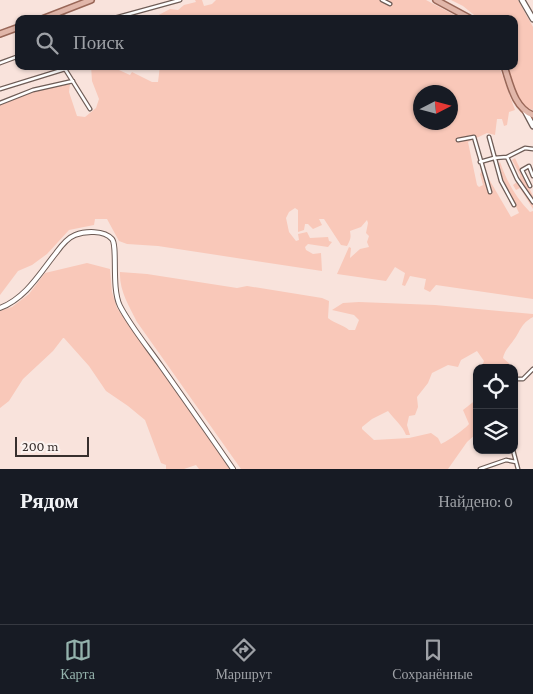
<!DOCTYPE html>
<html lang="ru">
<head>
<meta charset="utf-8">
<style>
	body { margin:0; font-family:"Crimson Pro",serif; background:#242831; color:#f1f3f6 }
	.controls { position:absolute; right:15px; bottom:15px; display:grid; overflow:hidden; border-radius:10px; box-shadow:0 1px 4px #0004 }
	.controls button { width:45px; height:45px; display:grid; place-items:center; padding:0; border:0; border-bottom:1px solid #363941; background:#171b24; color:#f1f3f6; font:25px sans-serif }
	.compass { position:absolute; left:413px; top:85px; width:45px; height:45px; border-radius:50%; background:#171b24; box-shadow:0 1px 4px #0004; rotate:84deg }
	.scale { position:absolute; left:15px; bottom:12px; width:74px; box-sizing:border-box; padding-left:5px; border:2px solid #382f2d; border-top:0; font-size:14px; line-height:18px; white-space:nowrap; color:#382f2d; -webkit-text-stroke:4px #fcf3f0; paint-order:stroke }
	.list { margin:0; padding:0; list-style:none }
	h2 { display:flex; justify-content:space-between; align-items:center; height:65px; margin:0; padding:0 20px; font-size:21px }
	h2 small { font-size:16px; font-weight:400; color:#9ea1a6 }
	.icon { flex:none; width:28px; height:28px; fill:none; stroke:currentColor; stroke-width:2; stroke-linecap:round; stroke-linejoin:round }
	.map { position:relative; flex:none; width:533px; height:469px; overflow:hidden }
	.search { position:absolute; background:#171b24; box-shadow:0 1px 4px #0004; left:15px; right:15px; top:15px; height:55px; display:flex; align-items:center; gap:12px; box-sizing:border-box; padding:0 18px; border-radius:10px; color:#9ea1a6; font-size:19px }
	.sheet { height:155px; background:#171b24 }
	nav { display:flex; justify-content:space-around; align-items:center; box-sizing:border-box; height:70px; border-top:1px solid #363941; background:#171b24; font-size:14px; color:#9ea1a6 }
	nav a { display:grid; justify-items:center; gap:2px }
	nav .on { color:#94b2ac }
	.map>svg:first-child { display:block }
</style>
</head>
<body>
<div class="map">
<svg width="533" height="469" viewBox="0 0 533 469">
	<rect width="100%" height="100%" fill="#f9e3dc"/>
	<path fill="#f9c8b9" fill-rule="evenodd" d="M195 0H202L204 6 212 4 216 0H426L462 19H151L170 9 178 10 184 5 196 2Z
		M451 0H518L533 27V110C516 105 512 81 506 66H514V19H479L463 6Z
		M91 66H110L130 75 132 72 152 82H158L160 66H499L515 110 509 112 507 125 504 126 502 119H497L495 135 487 133 468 142 477 185 479 187 483 185 480 174 482 171 486 174 511 217 519 213 503 179 498 164 500 162C506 180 516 198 530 212L533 211V299L436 285 430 292 424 289 426 279 410 276 405 286 402 285 405 273 395 267 386 281 337 274 349 247 351 248 350 258 360 249 369 247 367 242 369 236 366 233 368 223 367 220 361 227 350 231C351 237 351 239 347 246L341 245 324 219H319L322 225 313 229 308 224H305L304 230 298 232V210L295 208 289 212 286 218 289 232 296 241 299 240 298 234 307 232 310 238 328 237 329 241 332 242 328 247 308 244 305 247 306 250 313 254 321 253 322 271 158 246 127 244 119 241 107 219H95L94 225 69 230 47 254 32 265 18 271 0 295V105L36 91 70 84 69 92 77 116 85 117 96 108 99 99 92 81ZM420 92H450V122H420Z
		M515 158 533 196V209L520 188 516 190 513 185 517 182 520 187V175L512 160Z
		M87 263 110 269 112 292 117 308 230 469H199L196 465 184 469H166V465L161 463 145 420 128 406 106 391 89 366 64 338H63L53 351 23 379 9 401 0 408V311L12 307 29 294 45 273Z
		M120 272 147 274 237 288 247 286 322 298 329 301 328 318C335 324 342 324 349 330H355L359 320 354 315 332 310 343 303 359 302 435 305 533 314V317C520 324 521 331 513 341 508 348 505 350 503 358L511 365 508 368 500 364 485 368 482 366 484 361 477 351 461 360 458 367 448 365 432 373 428 383 417 397 418 407 415 415 409 416 407 425 410 435H406C402 425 395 420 388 411L372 419 362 427V429L374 440 409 438 431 433 438 438 441 444C448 441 465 429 469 424L463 410 477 399V433L467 442 448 469H241L137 322C129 306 119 290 120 272Z"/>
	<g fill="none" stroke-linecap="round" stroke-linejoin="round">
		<g stroke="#6e5c56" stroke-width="5">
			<path id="minor" d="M382 0 390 4
				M55 15 72 19
				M111 19 180 0
				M0 63 19 56
				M0 89 65 69 90 109
				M0 103 33 90 73 81
				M489 137 501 181 514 205
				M458 140 474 137 490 192
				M507 157 517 179 533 202
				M480 162 494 158 507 157 525 148 533 149
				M530 186 522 170 529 166 533 176
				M514 379H523L533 369
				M513 450 518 469
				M480 469 506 460 516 462"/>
		</g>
		<g stroke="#6e5c56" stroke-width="6">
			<path id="tertiary" d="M0 308C26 298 40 273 56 253 61 246 67 238 75 235 85 231 104 230 112 239 118 246 111 288 120 306 131 327 147 346 161 366 185 400 209 434 233 469"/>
		</g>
		<g stroke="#6e5c56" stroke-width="7">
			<path id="secondary" d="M522 0 533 19
				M525 111 533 126"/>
		</g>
		<g stroke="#996758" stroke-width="8">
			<path id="primary" d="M436 0 471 19
				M42 19 91 0
				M0 34 19 27
				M504 66C510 83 514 108 533 115"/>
		</g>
		<use href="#minor" stroke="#fff" stroke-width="2.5"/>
		<use href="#tertiary" stroke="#fff" stroke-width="4"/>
		<use href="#secondary" stroke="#fff" stroke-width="4.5"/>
		<use href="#primary" stroke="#e1b6a9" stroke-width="5"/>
	</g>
</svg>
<div class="controls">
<button><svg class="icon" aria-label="locate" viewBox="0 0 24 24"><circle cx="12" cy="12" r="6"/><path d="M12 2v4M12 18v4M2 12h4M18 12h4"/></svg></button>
<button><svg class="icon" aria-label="layers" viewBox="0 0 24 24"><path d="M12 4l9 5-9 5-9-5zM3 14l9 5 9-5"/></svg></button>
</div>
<svg class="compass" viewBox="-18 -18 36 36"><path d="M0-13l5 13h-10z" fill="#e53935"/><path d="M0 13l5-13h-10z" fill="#9ea1a6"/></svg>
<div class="scale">200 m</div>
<div class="search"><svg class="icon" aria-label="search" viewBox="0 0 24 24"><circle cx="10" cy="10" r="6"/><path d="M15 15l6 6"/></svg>Поиск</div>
</div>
<section class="sheet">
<h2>Рядом<small>Найдено: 0</small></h2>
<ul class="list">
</ul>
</section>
<nav>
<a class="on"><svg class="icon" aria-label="map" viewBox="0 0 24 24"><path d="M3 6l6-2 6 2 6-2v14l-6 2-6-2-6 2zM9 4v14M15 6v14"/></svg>Карта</a>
<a><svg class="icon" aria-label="directions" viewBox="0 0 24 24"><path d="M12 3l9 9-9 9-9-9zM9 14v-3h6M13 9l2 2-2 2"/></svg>Маршрут</a>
<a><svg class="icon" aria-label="saved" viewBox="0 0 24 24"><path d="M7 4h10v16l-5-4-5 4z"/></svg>Сохранённые</a>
</nav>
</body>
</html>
